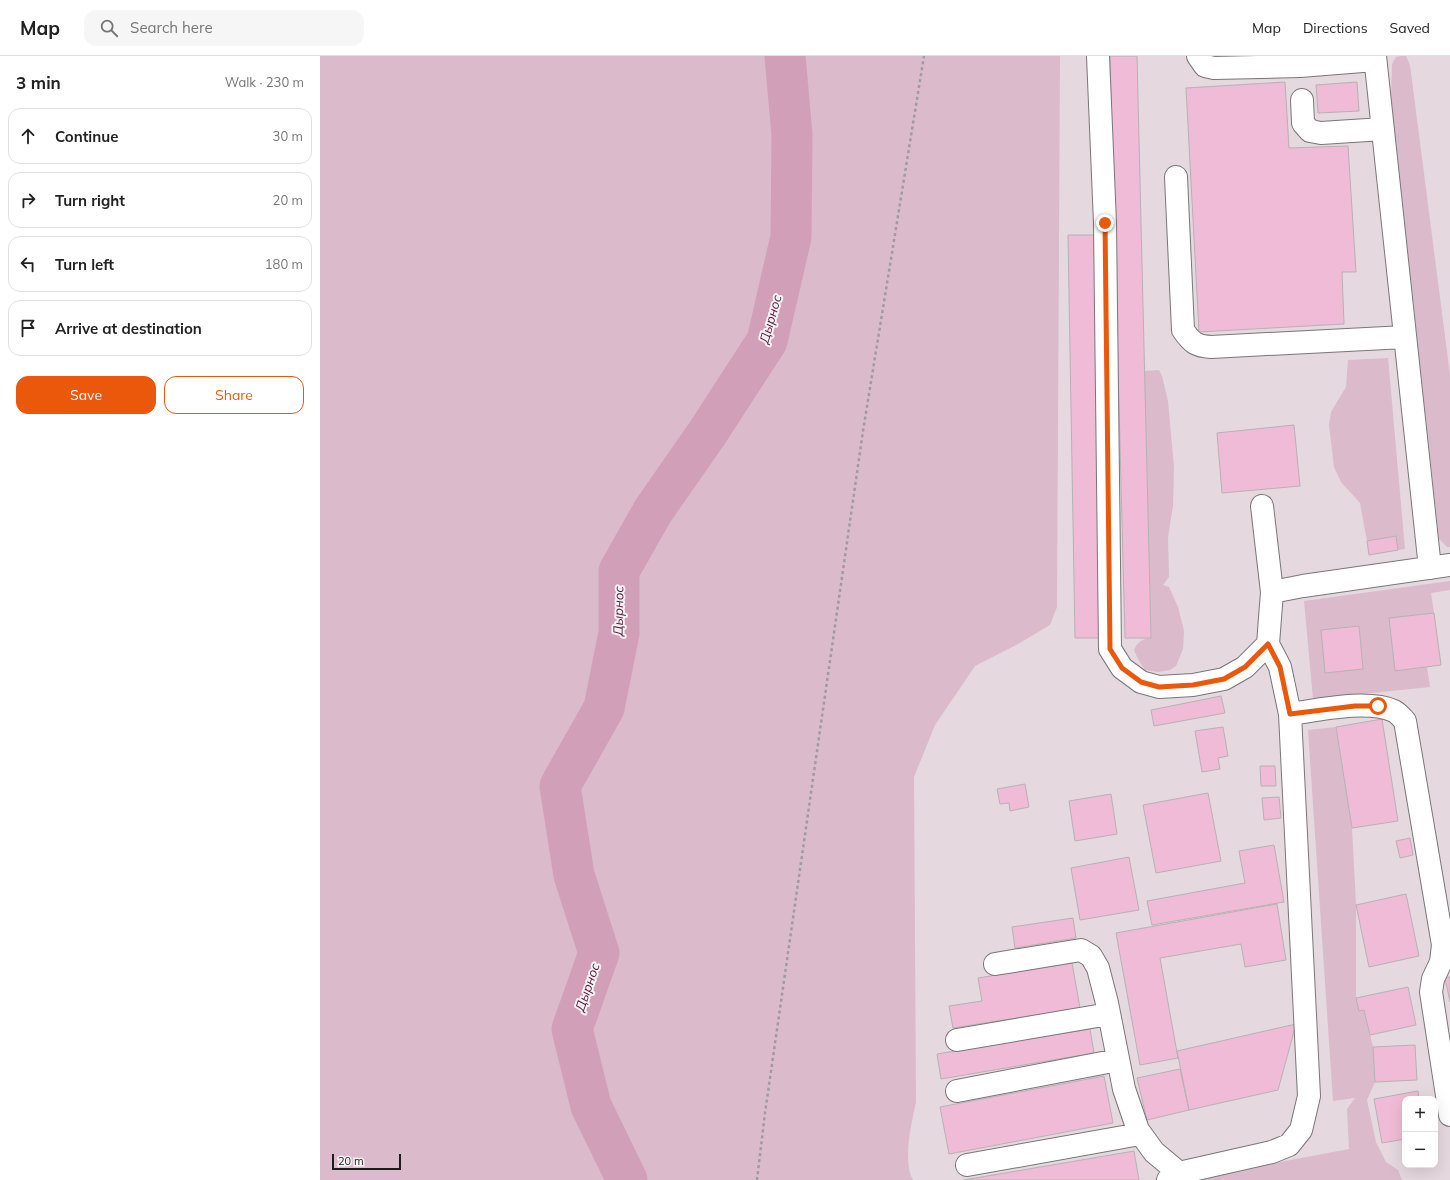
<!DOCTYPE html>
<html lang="en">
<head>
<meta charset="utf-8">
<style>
	body { margin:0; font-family:Mulish,sans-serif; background:#f6f6f6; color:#222 }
	.controls { position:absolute; right:12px; bottom:12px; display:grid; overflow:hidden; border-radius:8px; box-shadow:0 4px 16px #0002 }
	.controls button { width:36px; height:36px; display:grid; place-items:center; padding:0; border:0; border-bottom:1px solid #e0e0e0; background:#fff; color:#222; font:20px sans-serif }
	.scale { position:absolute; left:12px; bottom:10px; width:69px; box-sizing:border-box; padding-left:4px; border:2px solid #1d1b1c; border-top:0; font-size:11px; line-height:14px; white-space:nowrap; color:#1d1b1c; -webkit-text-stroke:3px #f6f1f3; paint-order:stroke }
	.stop { position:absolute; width:12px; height:12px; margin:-9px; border:3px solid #ea580c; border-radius:50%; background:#fff }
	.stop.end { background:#ea580c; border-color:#fff; box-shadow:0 1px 4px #0008 }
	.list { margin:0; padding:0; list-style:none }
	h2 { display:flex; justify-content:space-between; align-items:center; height:52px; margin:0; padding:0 16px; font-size:17px }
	h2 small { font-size:13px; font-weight:400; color:#767676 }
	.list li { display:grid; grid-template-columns:26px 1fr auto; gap:12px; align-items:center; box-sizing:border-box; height:56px; margin:0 8px 8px; padding:0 8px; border:1px solid #e0e0e0; border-radius:12px }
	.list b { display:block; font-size:15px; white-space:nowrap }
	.list em { font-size:13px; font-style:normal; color:#767676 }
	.actions { display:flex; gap:8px; padding:12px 16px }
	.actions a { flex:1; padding:9px 0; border:1px solid #ea580c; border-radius:12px; text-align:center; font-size:14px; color:#ea580c }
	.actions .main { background:#ea580c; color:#fff }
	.icon { flex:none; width:22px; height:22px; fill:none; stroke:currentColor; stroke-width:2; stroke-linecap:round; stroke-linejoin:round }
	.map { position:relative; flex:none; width:1130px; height:1124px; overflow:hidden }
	header { display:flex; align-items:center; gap:24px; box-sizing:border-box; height:56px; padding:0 20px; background:#fff; border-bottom:1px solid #e0e0e0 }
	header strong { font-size:19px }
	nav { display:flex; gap:22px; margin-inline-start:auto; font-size:14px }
	.search { width:280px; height:36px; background:#f6f6f6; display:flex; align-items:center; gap:10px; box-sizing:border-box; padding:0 14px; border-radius:12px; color:#767676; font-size:15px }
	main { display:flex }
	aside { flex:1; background:#fff }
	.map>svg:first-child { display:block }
</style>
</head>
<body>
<header>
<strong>Map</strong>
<div class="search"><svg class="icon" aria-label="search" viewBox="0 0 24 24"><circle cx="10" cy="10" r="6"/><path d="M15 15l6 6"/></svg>Search here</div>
<nav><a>Map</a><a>Directions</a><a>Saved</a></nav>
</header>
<main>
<aside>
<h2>3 min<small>Walk · 230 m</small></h2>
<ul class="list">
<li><svg class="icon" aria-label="ahead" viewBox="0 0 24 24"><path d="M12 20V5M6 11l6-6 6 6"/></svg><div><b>Continue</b></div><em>30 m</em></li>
<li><svg class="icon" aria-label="right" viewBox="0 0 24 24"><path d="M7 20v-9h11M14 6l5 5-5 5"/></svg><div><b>Turn right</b></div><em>20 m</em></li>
<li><svg class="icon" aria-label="left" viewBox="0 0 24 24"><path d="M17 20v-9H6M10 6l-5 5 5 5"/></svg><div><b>Turn left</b></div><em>180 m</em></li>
<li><svg class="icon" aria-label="arrive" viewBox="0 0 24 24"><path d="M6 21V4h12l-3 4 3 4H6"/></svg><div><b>Arrive at destination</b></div></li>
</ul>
<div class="actions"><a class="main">Save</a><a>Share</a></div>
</aside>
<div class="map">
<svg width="1130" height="1124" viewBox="0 0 1130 1124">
	<rect width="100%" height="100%" fill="#e9e4e6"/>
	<path fill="#e5d8de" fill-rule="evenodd" d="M0 0H1130V1124H0ZM1085 1043H1115V1109H1085Z"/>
	<path fill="#dbbacb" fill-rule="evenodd" d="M0 0H740L737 551 730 569 698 588 655 610 615 669 594 721 596 1046C592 1066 582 1105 593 1124H0Z
		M1081 0H1086L1090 9 1130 319V491H1127L1119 483 1071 44 1072 8 1076 1Z
		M1068 302 1085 493 1078 494 1075 480 1047 485 1040 447 1021 426 1014 411 1009 369 1011 356 1026 331 1028 304Z
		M839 314 842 320 848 345 854 412 853 450 848 481 849 521 843 529 849 531 858 551 864 575 863 593 856 610 850 614 838 616 825 614 818 603 814 594C818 585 822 584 831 581L824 315Z
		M1130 525V534L1111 537 1114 557 1069 562 1075 615 1107 611 1110 631 993 643 984 545ZM1039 570 1043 613 1005 617 1001 574Z
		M1016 671 1032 772 1036 849V942L1039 955 1044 954 1053 991 1055 1026 1047 1044 1056 1086 1066 1106 1078 1114 1082 1124H866L1029 1093 1027 1053 1035 1042 1013 1045 988 674Z"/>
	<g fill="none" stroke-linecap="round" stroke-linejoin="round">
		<path stroke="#d29fb9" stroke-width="41" d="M307 1124 271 1050 252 973 279 897 254 819 240 730 284 652 299 577V515L333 455 388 376 447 285 471 181 472 79 465 0"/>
	</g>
	<path fill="#f0bbd6" stroke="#b6b1b4" d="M790 0H817L831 582H805Z
		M965 26 969 92 1028 90 1036 216H1022L1024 268 879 276 866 32Z
		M1037 26 1039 55 998 57 996 29Z
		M748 179H774L781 582H755Z
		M974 369 980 430 902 437 897 377Z
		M1076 480 1078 494 1049 499 1047 485Z
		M1114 557 1121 609 1075 615 1069 562Z
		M1039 570 1043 613 1005 617 1001 574Z
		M901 640 905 657 834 670 831 654Z
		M1062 663 1078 765 1032 772 1016 671Z
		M903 671 908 700 898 702 900 713 882 716 875 675Z
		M940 710H955L956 730H941Z
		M705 728 709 751 690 755 689 747 680 748 677 733Z
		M888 737 901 805 836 817 823 749Z
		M791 738 797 778 755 785 749 745Z
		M959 741 961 762 944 764 942 742Z
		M1090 782 1093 799 1080 802 1076 785Z
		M954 789 964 846 832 869 827 845 925 827 919 795Z
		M809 801 819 854 760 864 751 812Z
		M1086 838 1099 900 1049 911 1036 849Z
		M957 848 966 904 925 911 921 888 840 902 858 1002 820 1009 796 877Z
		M753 862 756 882 695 892 692 871Z
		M752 907 760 952 633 972 629 950 662 945 658 922Z
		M1130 921V946L1125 922Z
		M1088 931 1096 969 1050 979 1044 954 1039 955 1036 942Z
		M976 968 958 1034 869 1054 857 995Z
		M770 973 774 997 621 1023 617 998Z
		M1095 989 1097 1024 1055 1026 1053 991Z
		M860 1013 869 1054 827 1064 817 1022Z
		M784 1020 793 1067 629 1098 620 1051Z
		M1098 1035 1099 1043H1085V1083L1062 1087 1054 1043Z
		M814 1095 819 1124H644Z"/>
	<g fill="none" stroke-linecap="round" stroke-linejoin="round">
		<g stroke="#7a7678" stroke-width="24">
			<path id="minor" d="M778 0 785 167 790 593 802 612 821 626 839 631 873 629 904 623 925 611 948 588
				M878 0 885 10 894 12 980 10 1055 4
				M1055 0 1110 512
				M982 44 983 67 990 75 1001 77 1063 73
				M856 121 863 274C872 287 876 290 891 291L1085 281
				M952 536 983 530 1130 509
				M970 658C999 654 1047 643 1074 655 1078 657 1082 662 1085 665L1123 889 1121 906 1113 923 1111 936 1130 1059
				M675 908 761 894 771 900 778 912 787 947 804 1033 818 1074 834 1096 859 1117
				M637 984 789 958
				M637 1035 798 1004
				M647 1109 820 1078
				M848 1124 859 1117 952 1096 969 1089 981 1074 989 1040 970 658 960 611 948 588 952 536 942 450"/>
		</g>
		<path stroke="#9f9b9d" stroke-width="2.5" stroke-dasharray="3 3" stroke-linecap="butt" d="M437 1124 445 1057 543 375 604 0"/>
		<use href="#minor" stroke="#fff" stroke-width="22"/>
	</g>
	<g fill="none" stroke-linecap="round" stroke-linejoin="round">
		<path stroke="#ea580c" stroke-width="5" d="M785 167 790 593 802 612 821 626 839 631 873 629 904 623 925 611 948 588 960 611 970 658 1035 650H1058"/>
	</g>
	<g text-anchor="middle" stroke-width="4" stroke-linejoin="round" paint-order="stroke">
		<g font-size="13" font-style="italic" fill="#54183d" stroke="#f6f1f3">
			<text transform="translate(450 263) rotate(-74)" y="5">Дырнос</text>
			<text transform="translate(298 555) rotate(-89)" y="5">Дырнос</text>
			<text transform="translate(267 931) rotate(-71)" y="5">Дырнос</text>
		</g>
	</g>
</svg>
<div class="controls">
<button>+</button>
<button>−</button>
</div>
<div class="scale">20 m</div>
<div class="stop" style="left:1058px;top:650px"></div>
<div class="stop end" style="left:785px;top:167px"></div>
</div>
</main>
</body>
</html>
